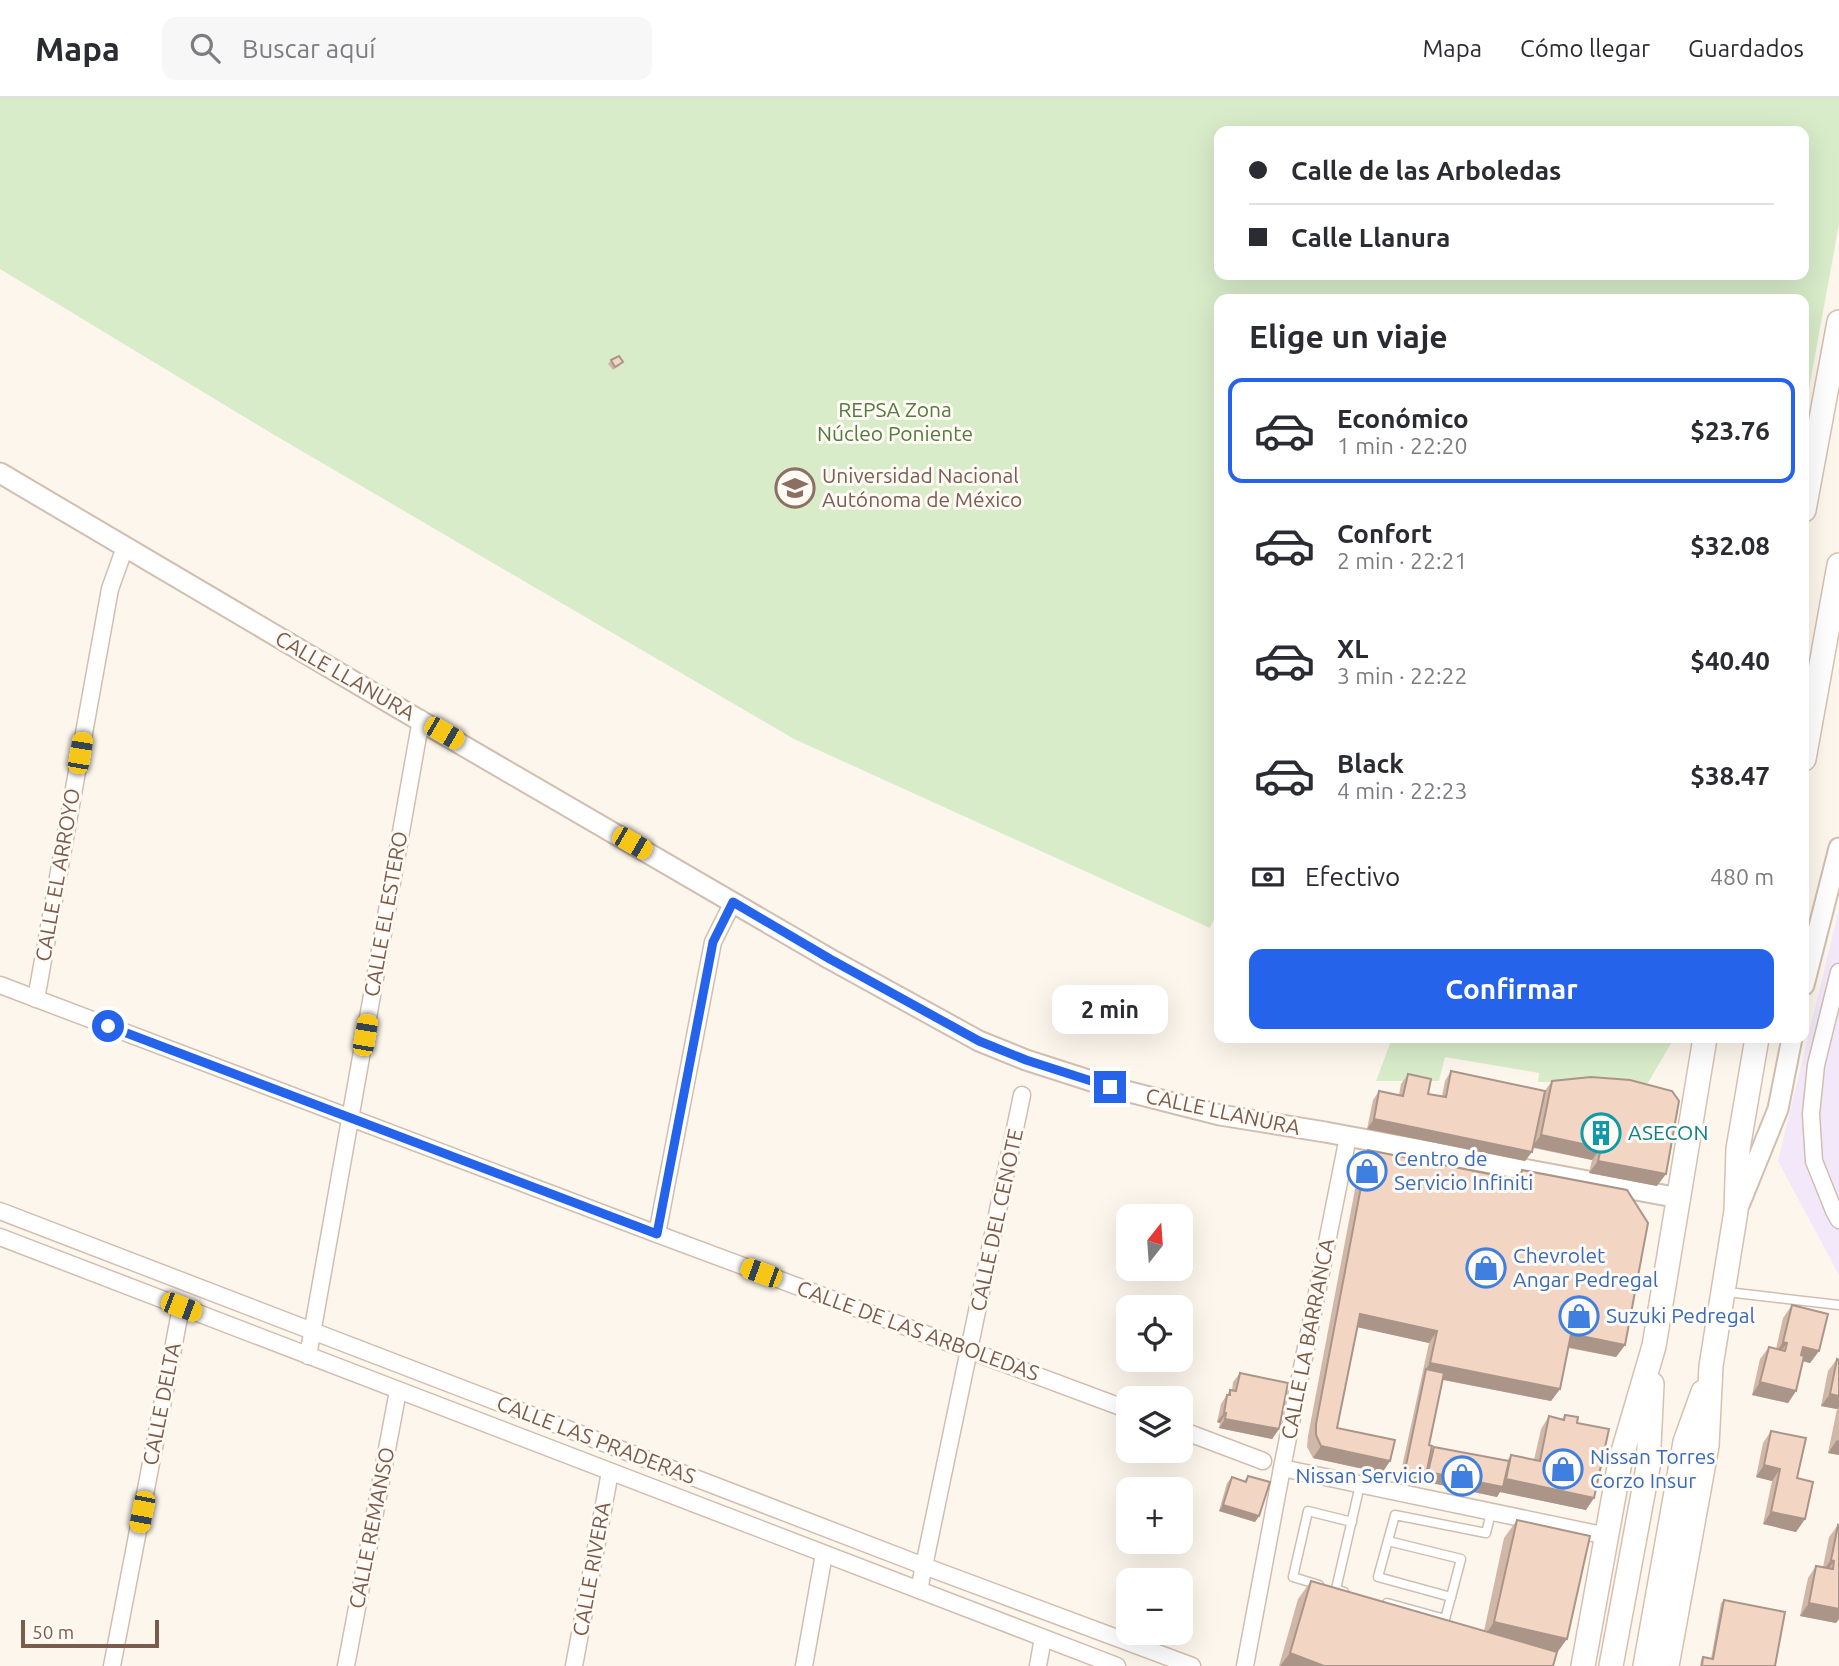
<!DOCTYPE html>
<html lang="es">
<head>
<meta charset="utf-8">
<style>
  :root { --surface:#fff; --page:#f7f7f7; --text:#2b2b33; --muted:#7c7c81; --line:#e1e1e2; --accent:#2563eb }
  body { margin:0; font-family:Ubuntu,sans-serif; background:var(--page); color:var(--text); height:100vh; display:flex; flex-direction:column; font-size:26px; white-space:nowrap }
  * { box-sizing:border-box; margin:0 }
  p { font-size:23px; color:var(--muted) }
  .icon { flex:none; width:38px; height:38px; fill:none; stroke:currentColor; stroke-width:2; stroke-linecap:round; stroke-linejoin:round }
  .map { position:relative; flex:1; overflow:hidden }
  .details { position:absolute; left:1214px; top:196px; width:595px; height:749px; display:flex; flex-direction:column; background:var(--surface); border-radius:14px; box-shadow:0 7px 28px #0002 }
  .details>* { flex:none }
  .top-card { position:absolute; left:1214px; top:28px; width:595px; height:154px; border-radius:14px; box-shadow:0 7px 28px #0002; display:grid; align-content:center; height:154px; padding:0 35px; background:var(--surface) }
  .needle { width:46px; rotate:17deg }
  .controls { position:absolute; left:1116px; top:1106px; display:grid; gap:14px }
  .controls a { display:grid; place-items:center; width:77px; height:77px; border-radius:14px; background:var(--surface); box-shadow:0 7px 28px #0002; font-size:35px }
  .scale { position:absolute; left:21px; bottom:18px; width:138px; box-sizing:border-box; padding-left:7px; border:4px solid #7a5c4d; border-top:0; font-size:19px; line-height:24px; white-space:nowrap; color:#7a5c4d; -webkit-text-stroke:5px #fffaf3; paint-order:stroke }
  .end { position:absolute; width:32px; height:32px; margin:-16px; border:9px solid #2563eb; background:#fff; box-shadow:0 0 0 4px #fff }
  .from { border-radius:50% }
  .bubble { position:absolute; height:49px; border-radius:14px; background:var(--surface); box-shadow:0 7px 28px #0002; font-size:23px; font-weight:600; line-height:49px; text-align:center }
  .car { position:absolute; width:21px; height:42px; margin:-21px -10px; border-radius:9px; box-shadow:0 0 5px 2px #0007; background:linear-gradient(#f5c518 24%,#345 0 40%,#f5c518 0 76%,#345 0 86%,#f5c518 0) }
  .top-card b { display:flex; align-items:center; gap:24px; height:66px; font-size:26px }
  .top-card b+b { border-top:2px solid var(--line) }
  .top-card i { width:18px; height:18px; background:var(--text) }
  ul { padding:0; list-style:none }
  li { display:flex; align-items:center; gap:21px; height:105px; margin:0 14px 10px; padding:0 21px; border:4px solid transparent; border-radius:14px }
  li div { flex:1 }
  li b { display:block; font-size:26px }
  li em { font-style:normal; font-weight:600 }
  li.active { border-color:var(--accent) }
  li>.icon { width:63px; height:63px; stroke-width:1.5 }
  h2 { padding:0 35px; font-size:32px; line-height:84px }
  .pay { display:flex; align-items:center; gap:18px; height:77px; padding:0 35px; font-size:26px }
  .pay p { margin-inline-start:auto }
  .action { display:flex; gap:14px; margin-top:auto; padding:14px 35px }
  .action a { flex:1; height:80px; border-radius:14px; background:var(--accent); color:#fff; font-size:28px; font-weight:600; line-height:80px; text-align:center }
  header { display:flex; align-items:center; gap:42px; box-sizing:border-box; height:98px; padding:0 35px; background:var(--surface); border-bottom:2px solid var(--line) }
  header strong { font-size:33px }
  nav { display:flex; gap:38px; margin-inline-start:auto; font-size:24px }
  .search { width:490px; height:63px; background:var(--page); display:flex; align-items:center; gap:18px; box-sizing:border-box; padding:0 24px; border-radius:14px; color:var(--muted); font-size:26px }
  .map>svg:first-child { display:block }
  .education { fill:#f3e8fa }
  .green { fill:#d8ecc9; fill-rule:evenodd }
  .lines { fill:none; stroke-linecap:round; stroke-linejoin:round }
  .service-casing { stroke:#d1beb0; stroke-width:11 }
  .minor-casing { stroke:#d1beb0; stroke-width:19 }
  .tertiary-casing { stroke:#d1beb0; stroke-width:23 }
  .secondary-casing { stroke:#d6c0b0; stroke-width:26 }
  .service { stroke:#fff; stroke-width:8 }
  .minor { stroke:#fff; stroke-width:16 }
  .tertiary { stroke:#fff; stroke-width:19 }
  .secondary { stroke:#fff; stroke-width:23 }
  .wall { fill:#d1b7a8 }
  .shaded-wall { fill:#aa9588 }
  .building { fill:#f3d5c3; stroke:#aa9588; stroke-width:2 }
  .route { stroke:#2563eb; stroke-width:9 }
  .labels { text-anchor:middle; stroke-width:6; stroke-linejoin:round; paint-order:stroke }
  .park-label { font-size:21px; fill:#537a41; stroke:#fffaf3 }
  .education-label { font-size:21px; fill:#785e54; stroke:#fffaf3; text-anchor:start }
  .street-label { font-size:21px; fill:#7a5c4d; stroke:#fffaf3 }
  .culture-label { font-size:21px; fill:#0d838f; stroke:#fffaf3; text-anchor:start }
  .shop-label { font-size:21px; fill:#366cbe; stroke:#fffaf3; text-anchor:start }
</style>
</head>
<body>
<header>
<strong>Mapa</strong>
<div class="search"><svg class="icon" aria-label="search" viewBox="0 0 24 24"><circle cx="10" cy="10" r="6"/><path d="M15 15l6 6"/></svg>Buscar aquí</div>
<nav><a>Mapa</a><a>Cómo llegar</a><a>Guardados</a></nav>
</header>
<div class="map">
<svg width="1839" height="1568" viewBox="0 0 1839 1568">
  <rect width="100%" height="100%" fill="#fdf6ec"/>
  <polygon class="education" points="1839,811 1839,1177 1778,1063"/>
  <g class="green">
    <path d="M 0,0 L 1839,0 L 1839,126 L 1804,318 L 1804,201 L 1220,201 L 1220,808 L 1210,830 L 794,641 L 276,338 L 0,171 ZM 1220,33 L 1804,33 L 1804,177 L 1220,177 Z"/>
    <polygon points="1392,940 1674,940 1648,985 1538,984 1539,975 1445,959 1439,983 1376,983"/>
  </g>
  <g class="lines">
    <g class="service-casing">
      <g id="service">
        <polyline points="1727,1194 1839,1207"/>
        <polyline points="1388,1443 1461,1461 1451,1499"/>
        <polyline points="1319,1487 1293,1479 1308,1413 1352,1424"/>
        <polyline points="1344,1494 1336,1491 1360,1387"/>
        <polyline points="1387,1505 1445,1521 1451,1499 1378,1479 1395,1417 1486,1435 1491,1415"/>
      </g>
    </g>
    <g class="minor-casing">
      <g id="minor">
        <polyline points="1839,874 1816,967 1811,1016 1814,1063 1834,1113 1839,1122"/>
        <polyline points="0,887 657,1136 1129,1312"/>
        <polyline points="36,901 110,491 125,449"/>
        <polyline points="0,1113 924,1468 1192,1568"/>
        <polyline points="657,1136 713,844 733,804"/>
        <polyline points="0,1139 1117,1568"/>
        <polyline points="308,1258 421,621"/>
        <polyline points="1181,1332 1263,1363"/>
        <polyline points="1282,1370 1607,1438"/>
        <polyline points="919,1492 1022,997"/>
        <polyline points="112,1568 181,1209"/>
        <polyline points="346,1568 398,1293"/>
        <polyline points="574,1568 610,1374"/>
        <polyline points="804,1568 824,1456"/>
        <polyline points="1038,1568 1043,1540"/>
        <polyline points="1245,1568 1282,1370 1348,1039"/>
      </g>
    </g>
    <g class="tertiary-casing">
      <g id="tertiary">
        <polyline points="0,375 407,615 830,861 979,943 1026,962 1110,989 1220,1017 1325,1034 1679,1100"/>
        <polyline points="1804,887 1839,750"/>
        <polyline points="1740,1105 1778,1011 1792,940"/>
      </g>
    </g>
    <g class="secondary-casing">
      <g id="secondary">
        <polyline points="1804,412 1839,224"/>
        <polyline points="1804,661 1839,467"/>
        <polyline points="1583,1568 1620,1364 1654,1248 1705,940"/>
        <polyline points="1611,1568 1648,1369 1652,1286"/>
        <polyline points="1645,1568 1685,1344 1703,1294"/>
        <polyline points="1667,1568 1707,1348 1711,1268 1736,1113 1738,1051 1757,940"/>
      </g>
    </g>
    <use href="#service" class="service"/>
    <use href="#minor" class="minor"/>
    <use href="#tertiary" class="tertiary"/>
    <use href="#secondary" class="secondary"/>
  </g>
  <g class="wall">
    <polygon points="611,262 620,267 613,272 608,266"/>
    <polygon points="1451,973 1544,994 1552,983 1657,1088 1589,1075 1592,1062 1533,1050 1525,1063 1367,1031 1373,1002 1379,993 1399,997 1401,986 1408,976 1428,996 1442,998 1445,983"/>
    <polygon points="1368,1052 1516,1081 1522,1072 1625,1247 1616,1259 1568,1250 1560,1291 1551,1303 1443,1282 1429,1347 1431,1352 1434,1349 1507,1363 1511,1357 1534,1362 1541,1331 1549,1318 1562,1321 1565,1317 1577,1325 1586,1412 1500,1394 1497,1399 1400,1378 1429,1245 1358,1229 1337,1330 1390,1363 1382,1375 1313,1360 1307,1349 1308,1338 1360,1065"/>
    <polygon points="1792,1207 1819,1253 1810,1265 1803,1263 1796,1293 1788,1305 1752,1297 1760,1261 1769,1249 1776,1251 1783,1220"/>
    <polygon points="1837,1261 1839,1262 1839,1357 1828,1355 1837,1311 1821,1308 1828,1273"/>
    <polygon points="1240,1275 1279,1331 1272,1341 1219,1330 1220,1325 1217,1324 1221,1306 1230,1292 1232,1292 1233,1284"/>
    <polygon points="1771,1333 1797,1380 1805,1421 1796,1434 1763,1426 1772,1383 1756,1379 1763,1345"/>
    <polygon points="1248,1378 1259,1418 1255,1424 1219,1413 1227,1385 1232,1379 1244,1383"/>
    <polygon points="1517,1422 1557,1555 1553,1568 1279,1568 1298,1501 1311,1483 1484,1533 1504,1440"/>
    <polygon points="1838,1427 1839,1428 1839,1521 1836,1525 1800,1518 1808,1480 1816,1468 1823,1469 1829,1439"/>
    <polygon points="1724,1502 1775,1568 1700,1568 1701,1562 1703,1559 1711,1561 1721,1505"/>
  </g>
  <g class="shaded-wall">
    <polygon points="1374,1021 1532,1054 1525,1063 1367,1031"/>
    <polygon points="1541,1037 1601,1050 1592,1062 1532,1049"/>
    <polygon points="1598,1063 1666,1076 1657,1088 1589,1075"/>
    <polygon points="1360,1216 1437,1233 1429,1245 1352,1228"/>
    <polygon points="1571,1236 1625,1247 1616,1259 1562,1248"/>
    <polygon points="1783,1244 1787,1245 1778,1257 1775,1256"/>
    <polygon points="1803,1249 1819,1253 1810,1265 1794,1261"/>
    <polygon points="1430,1265 1560,1291 1551,1303 1424,1278 1426,1271"/>
    <polygon points="1760,1284 1796,1293 1788,1305 1752,1297"/>
    <polygon points="1830,1296 1839,1298 1839,1309 1837,1311 1821,1308"/>
    <polygon points="1224,1315 1226,1315 1220,1325 1217,1324"/>
    <polygon points="1225,1321 1279,1331 1272,1341 1219,1330"/>
    <polygon points="1837,1342 1839,1343 1839,1357 1828,1355"/>
    <polygon points="1321,1348 1390,1363 1382,1375 1313,1360"/>
    <polygon points="1764,1367 1780,1371 1772,1383 1756,1379"/>
    <polygon points="1405,1372 1426,1377 1422,1383 1400,1378"/>
    <polygon points="1428,1374 1501,1389 1506,1381 1594,1400 1586,1412 1500,1394 1497,1399 1422,1383"/>
    <polygon points="1223,1407 1259,1418 1255,1424 1219,1413"/>
    <polygon points="1771,1414 1805,1421 1796,1434 1763,1426"/>
    <polygon points="1831,1462 1834,1463 1826,1475 1822,1474"/>
    <polygon points="1809,1505 1839,1511 1839,1521 1836,1525 1800,1518"/>
    <polygon points="1494,1524 1567,1541 1554,1559 1482,1542"/>
    <polygon points="1290,1555 1324,1568 1280,1568"/>
  </g>
  <g class="building">
    <polygon points="619,258 623,264 615,269 611,262"/>
    <polygon points="1451,973 1545,993 1532,1054 1374,1021 1379,993 1403,998 1408,976 1431,981 1428,996 1446,999"/>
    <polygon points="1591,979 1630,982 1672,993 1679,1003 1666,1076 1598,1063 1601,1050 1541,1037 1552,983"/>
    <polygon points="1368,1052 1520,1082 1522,1072 1627,1092 1648,1125 1625,1247 1571,1236 1560,1291 1430,1265 1437,1233 1360,1216 1337,1330 1395,1342 1390,1363 1321,1348 1316,1337 1316,1326"/>
    <polygon points="1792,1207 1828,1216 1819,1253 1803,1249 1801,1257 1804,1258 1796,1293 1760,1284 1769,1249 1785,1253 1787,1245 1783,1244"/>
    <polygon points="1837,1261 1839,1262 1839,1298 1830,1296"/>
    <polygon points="1426,1271 1444,1275 1429,1347 1432,1348 1426,1377 1405,1372"/>
    <polygon points="1240,1275 1288,1285 1279,1331 1225,1321 1226,1315 1224,1315 1227,1297 1230,1297 1230,1292 1236,1293"/>
    <polygon points="1565,1317 1578,1319 1577,1325 1609,1331 1594,1400 1506,1381 1511,1357 1540,1363 1549,1318 1564,1322"/>
    <polygon points="1771,1333 1806,1340 1797,1380 1813,1384 1805,1421 1771,1414 1780,1371 1764,1367"/>
    <polygon points="1434,1349 1509,1363 1503,1389 1428,1374"/>
    <polygon points="1248,1378 1270,1384 1259,1418 1223,1407 1232,1379 1246,1384"/>
    <polygon points="1517,1422 1590,1438 1567,1541 1494,1524"/>
    <polygon points="1838,1427 1839,1428 1839,1511 1809,1505 1816,1468 1833,1471 1834,1463 1831,1462"/>
    <polygon points="1311,1483 1557,1554 1553,1568 1324,1568 1290,1555"/>
    <polygon points="1724,1502 1785,1514 1775,1568 1702,1568 1703,1559 1713,1561"/>
  </g>
  <g class="lines">
    <polyline class="route" points="108,928 657,1136 713,844 733,804 830,861 979,943 1026,962 1110,989"/>
  </g>
  <defs>
    <g id="university-ring" transform="scale(2.0125)"><circle r="9.5" fill="#fffaf3" stroke="#8d6e63" stroke-width="1.5"/><path d="M0-5L7-2L0 1L-7-2ZM-4 1L0 2.5L4 1V4Q0 6-4 4Z" fill="#8d6e63"/></g>
    <g id="building-ring" transform="scale(2.0125)"><circle r="9.5" fill="#fffaf3" stroke="#0f9aa8" stroke-width="1.5"/><path d="M-4-6H4V6H1V3H-1V6H-4ZM-2.5-4.3h1.7v1.8h-1.7ZM.8-4.3h1.7v1.8H.8ZM-2.5-1h1.7V.8h-1.7ZM.8-1h1.7V.8H.8Z" fill="#0f9aa8"/></g>
    <g id="shop-ring" transform="scale(2.0125)"><circle r="9.5" fill="#fffaf3" stroke="#3f7fe0" stroke-width="1.5"/><path d="M-5-2.5h2.3a2.7 3.5 0 0 1 5.4 0H5L5.5 6h-11ZM-1.5-2.5h3a1.5 2.3 0 0 0-3 0Z" fill="#3f7fe0"/></g>
  </defs>
  <g fill-rule="evenodd">
    <use href="#university-ring" x="795" y="390"/>
    <use href="#building-ring" x="1601" y="1035"/>
    <use href="#shop-ring" x="1367" y="1073"/>
    <use href="#shop-ring" x="1486" y="1170"/>
    <use href="#shop-ring" x="1579" y="1218"/>
    <use href="#shop-ring" x="1563" y="1371"/>
    <use href="#shop-ring" x="1462" y="1378"/>
  </g>
  <g class="labels">
    <g class="park-label">
      <text x="895" y="319">REPSA Zona<tspan x="895" dy="24">Núcleo Poniente</tspan></text>
    </g>
    <g class="education-label">
      <text x="822" y="385">Universidad Nacional<tspan x="822" dy="24">Autónoma de México</tspan></text>
    </g>
    <g class="street-label">
      <text transform="translate(345 578) rotate(30)" y="7">CALLE LLANURA</text>
      <text transform="translate(58 777) rotate(-80)" y="7">CALLE EL ARROYO</text>
      <text transform="translate(386 816) rotate(-80)" y="7">CALLE EL ESTERO</text>
      <text transform="translate(1223 1014) rotate(12)" y="7">CALLE LLANURA</text>
      <text transform="translate(997 1122) rotate(-78)" y="7">CALLE DEL CENOTE</text>
      <text transform="translate(918 1233) rotate(20)" y="7">CALLE DE LAS ARBOLEDAS</text>
      <text transform="translate(1308 1241) rotate(-79)" y="7">CALLE LA BARRANCA</text>
      <text transform="translate(162 1306) rotate(-79)" y="7">CALLE DELTA</text>
      <text transform="translate(596 1342) rotate(21)" y="7">CALLE LAS PRADERAS</text>
      <text transform="translate(372 1430) rotate(-79)" y="7">CALLE REMANSO</text>
      <text transform="translate(592 1471) rotate(-80)" y="7">CALLE RIVERA</text>
    </g>
    <g class="culture-label">
      <text x="1628" y="1042">ASECON</text>
    </g>
    <g class="shop-label">
      <text x="1394" y="1068">Centro de<tspan x="1394" dy="24">Servicio Infiniti</tspan></text>
      <text x="1513" y="1165">Chevrolet<tspan x="1513" dy="24">Angar Pedregal</tspan></text>
      <text x="1606" y="1225">Suzuki Pedregal</text>
      <text x="1590" y="1366">Nissan Torres<tspan x="1590" dy="24">Corzo Insur</tspan></text>
      <text x="1435" y="1385" text-anchor="end">Nissan Servicio</text>
    </g>
  </g>
</svg>
<div class="controls">
<a><svg class="needle" viewBox="-14 -14 28 28"><path d="M0-13l5 13h-10z" fill="#e53935"/><path d="M0 13l5-13h-10z" fill="#7c7c81"/></svg></a>
<a><svg class="icon" aria-label="locate" viewBox="0 0 24 24"><circle cx="12" cy="12" r="6"/><path d="M12 2v4M12 18v4M2 12h4M18 12h4"/></svg></a>
<a><svg class="icon" aria-label="layers" viewBox="0 0 24 24"><path d="M12 4l9 5-9 5-9-5zM3 14l9 5 9-5"/></svg></a>
<a>+</a>
<a>−</a>
</div>
<div class="scale">50 m</div>
<i class="end from" style="left:108px;top:928px"></i>
<i class="end" style="left:1110px;top:989px"></i>
<div class="bubble" style="left:1052px;top:887px;width:116px">2 min</div>
<i class="car" style="left:444px;top:635px;rotate:120deg"></i>
<i class="car" style="left:80px;top:655px;rotate:10deg"></i>
<i class="car" style="left:632px;top:745px;rotate:120deg"></i>
<i class="car" style="left:365px;top:937px;rotate:10deg"></i>
<i class="car" style="left:761px;top:1175px;rotate:290deg"></i>
<i class="car" style="left:181px;top:1209px;rotate:111deg"></i>
<i class="car" style="left:142px;top:1414px;rotate:191deg"></i>
<div class="top-card">
<b><i class="from"></i>Calle de las Arboledas</b>
<b><i></i>Calle Llanura</b>
</div>
<section class="details">
<h2>Elige un viaje</h2>
<ul>
<li class="active"><svg class="icon" aria-label="car" viewBox="0 0 24 24"><path d="M5 17H2v-5l4-1 3-4h7l3 4 3 1v5h-3M9 17h6M6 11h13"/><circle cx="7" cy="17" r="2"/><circle cx="17" cy="17" r="2"/></svg><div><b>Económico</b><p>1 min · 22:20</p></div><em>$23.76</em></li>
<li><svg class="icon" aria-label="car" viewBox="0 0 24 24"><path d="M5 17H2v-5l4-1 3-4h7l3 4 3 1v5h-3M9 17h6M6 11h13"/><circle cx="7" cy="17" r="2"/><circle cx="17" cy="17" r="2"/></svg><div><b>Confort</b><p>2 min · 22:21</p></div><em>$32.08</em></li>
<li><svg class="icon" aria-label="car" viewBox="0 0 24 24"><path d="M5 17H2v-5l4-1 3-4h7l3 4 3 1v5h-3M9 17h6M6 11h13"/><circle cx="7" cy="17" r="2"/><circle cx="17" cy="17" r="2"/></svg><div><b>XL</b><p>3 min · 22:22</p></div><em>$40.40</em></li>
<li><svg class="icon" aria-label="car" viewBox="0 0 24 24"><path d="M5 17H2v-5l4-1 3-4h7l3 4 3 1v5h-3M9 17h6M6 11h13"/><circle cx="7" cy="17" r="2"/><circle cx="17" cy="17" r="2"/></svg><div><b>Black</b><p>4 min · 22:23</p></div><em>$38.47</em></li>
</ul>
<div class="pay"><svg class="icon" aria-label="cash" viewBox="0 0 24 24"><path d="M3 7h18v10H3z"/><circle cx="12" cy="12" r="2"/></svg>Efectivo<p>480 m</p></div>
<div class="action"><a>Confirmar</a></div>
</section>
</div>
</body>
</html>
